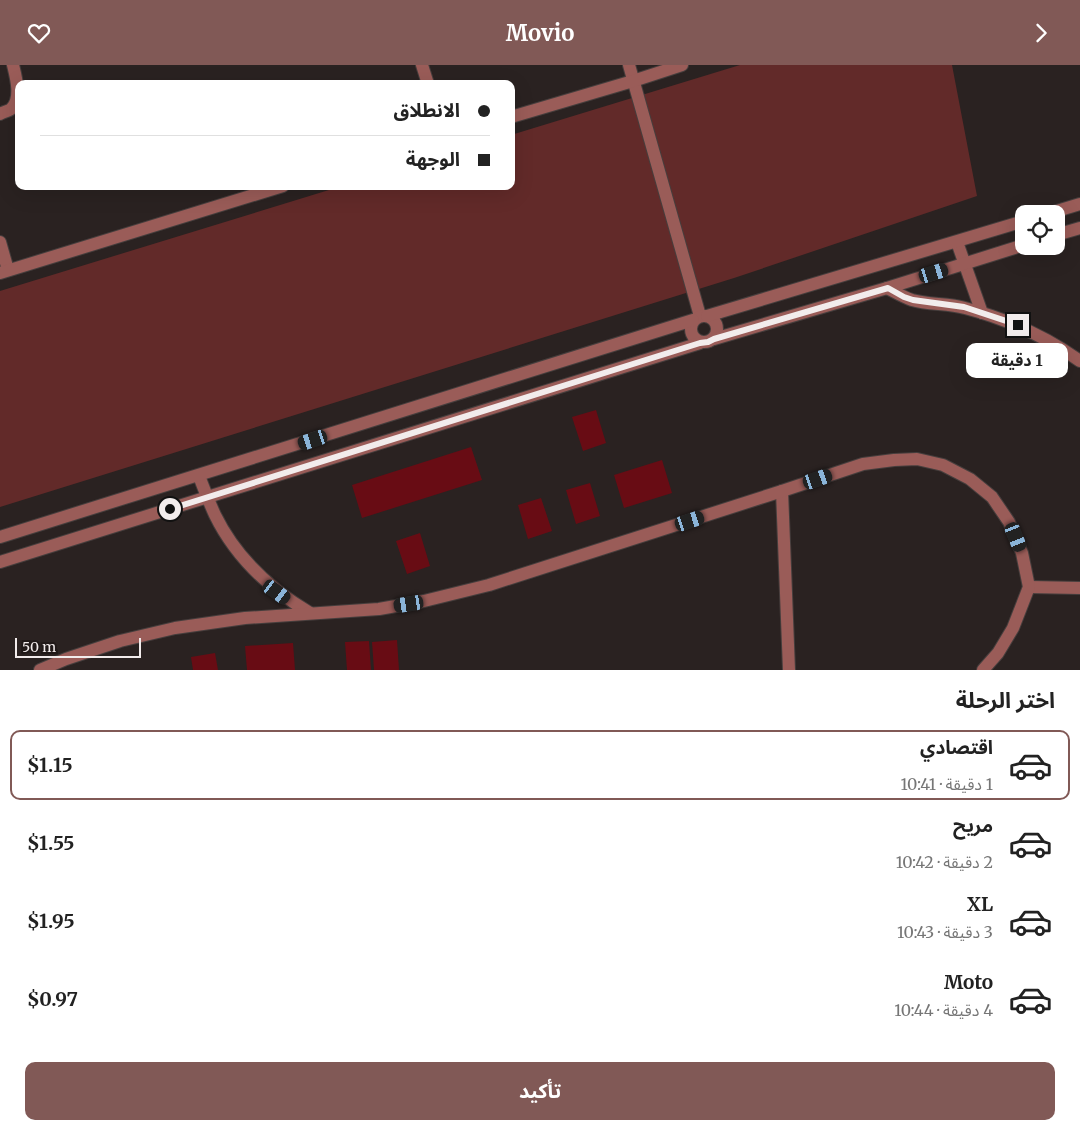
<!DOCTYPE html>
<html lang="ar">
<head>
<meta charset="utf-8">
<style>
  :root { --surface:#fff; --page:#f2f2f2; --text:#222; --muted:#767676; --line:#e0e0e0; --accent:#815956 }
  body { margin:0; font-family:Merriweather,"Noto Sans Arabic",serif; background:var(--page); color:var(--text); direction:rtl; height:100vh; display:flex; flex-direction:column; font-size:19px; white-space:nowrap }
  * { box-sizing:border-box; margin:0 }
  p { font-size:16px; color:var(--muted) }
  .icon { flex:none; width:28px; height:28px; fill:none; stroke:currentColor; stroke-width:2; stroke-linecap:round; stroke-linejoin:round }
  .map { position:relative; height:605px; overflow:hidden; direction:ltr }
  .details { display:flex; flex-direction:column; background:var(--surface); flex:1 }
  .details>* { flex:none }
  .banner { position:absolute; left:15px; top:15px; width:500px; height:110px; border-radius:10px; box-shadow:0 5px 20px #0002; direction:rtl; display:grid; align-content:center; height:110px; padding:0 25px; background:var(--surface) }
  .buttons { position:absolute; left:1015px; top:140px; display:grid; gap:10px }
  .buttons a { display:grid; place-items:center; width:50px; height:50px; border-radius:10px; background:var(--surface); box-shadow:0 5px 20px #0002; font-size:25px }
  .scale { position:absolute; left:15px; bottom:12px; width:126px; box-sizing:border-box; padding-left:5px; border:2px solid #f2ecec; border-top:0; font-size:14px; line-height:18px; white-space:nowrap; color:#f2ecec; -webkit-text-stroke:4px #201918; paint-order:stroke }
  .end { position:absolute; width:22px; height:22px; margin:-11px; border:6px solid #f2ecec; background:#111; box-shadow:0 0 0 2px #111 }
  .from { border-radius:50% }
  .bubble { position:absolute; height:35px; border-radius:10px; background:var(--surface); box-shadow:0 5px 20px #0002; font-size:16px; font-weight:700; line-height:35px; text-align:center; direction:rtl }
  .car { position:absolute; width:15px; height:30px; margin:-15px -8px; border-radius:6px; box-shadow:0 0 4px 1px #0007; background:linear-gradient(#222 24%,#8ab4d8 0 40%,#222 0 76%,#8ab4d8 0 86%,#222 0) }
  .banner b { display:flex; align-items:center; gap:18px; height:48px; font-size:19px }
  .banner b+b { border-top:1px solid var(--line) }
  .banner i { width:12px; height:12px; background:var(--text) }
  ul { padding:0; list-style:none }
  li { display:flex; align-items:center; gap:15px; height:70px; margin:0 10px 8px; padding:0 15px; border:2px solid transparent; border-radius:10px }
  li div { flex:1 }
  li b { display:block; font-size:19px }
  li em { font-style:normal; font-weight:700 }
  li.on { border-color:var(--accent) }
  li>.icon { width:45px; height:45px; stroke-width:1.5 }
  h2 { padding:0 25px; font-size:22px; line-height:60px }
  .action { display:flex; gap:10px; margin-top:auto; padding:10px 25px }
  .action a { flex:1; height:58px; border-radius:10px; background:var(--accent); color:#fff; font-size:20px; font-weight:700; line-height:58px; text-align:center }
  header { display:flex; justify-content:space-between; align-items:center; height:65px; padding:0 25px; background:var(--accent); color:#fff; font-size:22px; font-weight:700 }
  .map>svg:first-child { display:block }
  .green { fill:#622a29 }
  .building { fill:#680c14 }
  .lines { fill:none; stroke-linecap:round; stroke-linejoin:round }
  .minor-casing { stroke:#463e3d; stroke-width:14 }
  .tertiary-casing { stroke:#463e3d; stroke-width:14 }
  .minor { stroke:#9a5c58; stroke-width:12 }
  .tertiary { stroke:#9a5c58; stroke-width:12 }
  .route { stroke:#f2ecec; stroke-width:6 }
</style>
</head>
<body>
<header><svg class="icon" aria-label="forward" viewBox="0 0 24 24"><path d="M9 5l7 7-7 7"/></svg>Movio<svg class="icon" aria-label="heart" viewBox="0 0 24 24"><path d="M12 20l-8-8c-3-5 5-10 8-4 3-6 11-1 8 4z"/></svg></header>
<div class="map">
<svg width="1080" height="605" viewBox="0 0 1080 605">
  <rect width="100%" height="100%" fill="#2a2221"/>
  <polygon class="green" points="740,0 952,0 977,131 734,213 0,442 0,226 342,121 511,121 511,70"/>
  <g class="building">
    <polygon points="596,345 606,378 583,386 572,352"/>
    <polygon points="471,382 482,415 362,453 352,420"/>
    <polygon points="662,395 672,428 624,443 614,410"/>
    <polygon points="590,418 600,451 576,459 566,425"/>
    <polygon points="541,433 552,466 528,474 518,440"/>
    <polygon points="420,468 430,501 407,509 396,476"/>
    <polygon points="397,575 399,605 374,605 372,577"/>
    <polygon points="369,576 371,605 347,605 345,577"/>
    <polygon points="293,578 295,605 247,605 245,581"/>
    <polygon points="215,588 218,605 193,605 191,592"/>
  </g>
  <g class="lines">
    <g class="minor-casing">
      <g id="minor">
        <polyline points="422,0 428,19"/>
        <path d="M 0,49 C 3,47 9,46 11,44 C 22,34 16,12 13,0"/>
        <polyline points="0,177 8,205"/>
        <path d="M 887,223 C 895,227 903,232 912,235 C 929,240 948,238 965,243 C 1007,254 1045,271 1080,296"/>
        <path d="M 199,411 C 204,424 209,437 215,450 C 236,493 270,524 310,548"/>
        <polyline points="782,426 789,605"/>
        <polyline points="1029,522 1080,523"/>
        <polyline points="40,605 66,594 120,576 175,563 245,553 379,544 424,536 489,520 782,426 863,399 894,395 917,394 943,400 970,414 992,432 1009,457 1022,488 1029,522 1013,563 998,588 983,605"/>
      </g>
    </g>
    <g class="tertiary-casing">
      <g id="tertiary">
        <polyline points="629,0 700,251"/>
        <polyline points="511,52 633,16 682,0"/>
        <polyline points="1047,149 1080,139"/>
        <polyline points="1056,170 1080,163"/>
        <polyline points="957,177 982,248"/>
        <polyline points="0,208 283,121"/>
        <circle cx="704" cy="264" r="13"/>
        <polyline points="707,251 1024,156"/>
        <polyline points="714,274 887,223 1024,180"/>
        <polyline points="0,472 693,255"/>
        <polyline points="0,497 700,278"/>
      </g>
    </g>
    <use href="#minor" class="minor"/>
    <use href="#tertiary" class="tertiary"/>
  </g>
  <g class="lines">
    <polyline class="route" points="170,444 700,278 708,277 714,274 888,223 904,232 913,235 964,242 1018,260"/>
  </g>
</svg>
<div class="buttons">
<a><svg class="icon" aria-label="locate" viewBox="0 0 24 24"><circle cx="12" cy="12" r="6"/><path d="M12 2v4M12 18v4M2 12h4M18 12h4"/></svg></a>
</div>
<div class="scale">50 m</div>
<i class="end from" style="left:170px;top:444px"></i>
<i class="end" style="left:1018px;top:260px"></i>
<div class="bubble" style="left:966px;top:278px;width:102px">1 دقيقة</div>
<i class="car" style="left:934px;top:208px;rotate:73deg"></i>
<i class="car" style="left:313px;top:375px;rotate:252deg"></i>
<i class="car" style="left:818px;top:414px;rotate:71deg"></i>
<i class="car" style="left:690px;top:456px;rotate:72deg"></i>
<i class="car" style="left:1016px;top:472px;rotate:158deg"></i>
<i class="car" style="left:277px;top:527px;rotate:126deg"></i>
<i class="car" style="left:409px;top:539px;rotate:261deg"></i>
<div class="banner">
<b><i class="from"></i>الانطلاق</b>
<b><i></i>الوجهة</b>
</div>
</div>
<section class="details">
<h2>اختر الرحلة</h2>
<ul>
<li class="on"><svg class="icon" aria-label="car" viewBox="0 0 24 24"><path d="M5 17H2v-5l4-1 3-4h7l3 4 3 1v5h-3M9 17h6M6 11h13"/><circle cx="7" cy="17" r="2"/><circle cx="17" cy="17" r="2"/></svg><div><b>اقتصادي</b><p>1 دقيقة · 10:41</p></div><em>$1.15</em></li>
<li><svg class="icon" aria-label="car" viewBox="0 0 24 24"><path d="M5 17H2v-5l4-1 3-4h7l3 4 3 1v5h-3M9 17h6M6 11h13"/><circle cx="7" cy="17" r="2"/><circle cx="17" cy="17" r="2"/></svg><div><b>مريح</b><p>2 دقيقة · 10:42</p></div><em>$1.55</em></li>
<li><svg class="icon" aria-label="car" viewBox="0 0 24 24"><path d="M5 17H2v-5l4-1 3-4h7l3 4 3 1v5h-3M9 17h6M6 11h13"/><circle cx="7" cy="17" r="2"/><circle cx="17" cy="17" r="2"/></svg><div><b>XL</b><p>3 دقيقة · 10:43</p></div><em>$1.95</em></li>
<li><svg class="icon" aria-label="car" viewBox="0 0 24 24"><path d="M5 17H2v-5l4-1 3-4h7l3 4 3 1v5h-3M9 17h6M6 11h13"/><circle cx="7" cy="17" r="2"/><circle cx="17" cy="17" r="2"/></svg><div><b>Moto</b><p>4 دقيقة · 10:44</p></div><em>$0.97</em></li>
</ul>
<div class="action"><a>تأكيد</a></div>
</section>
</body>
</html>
